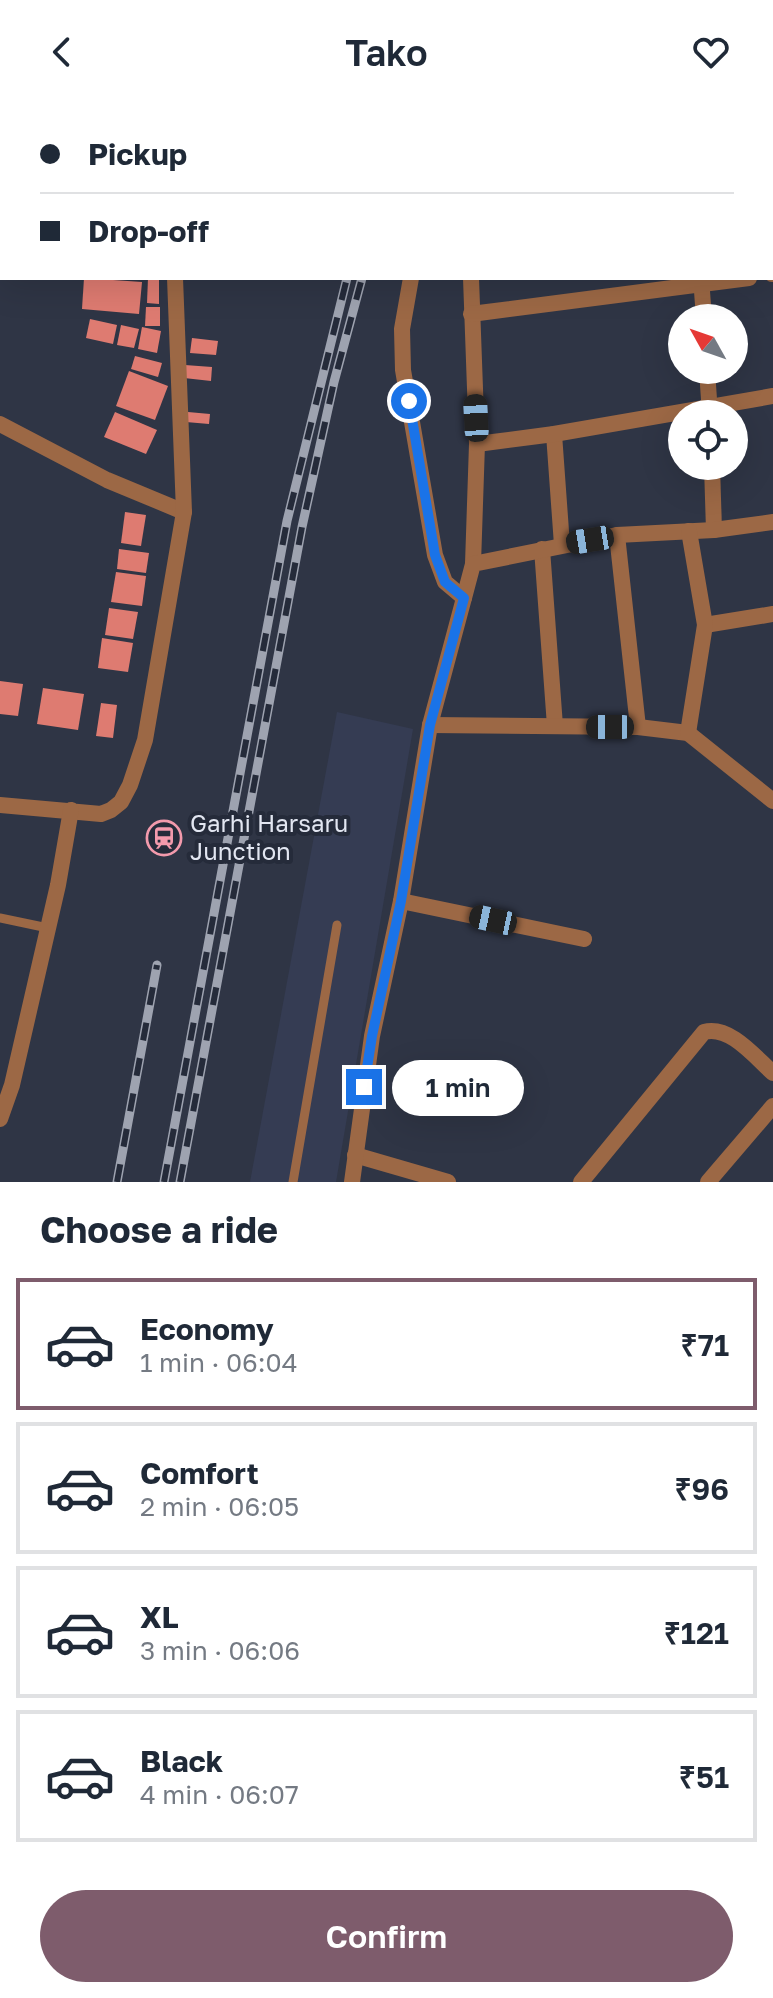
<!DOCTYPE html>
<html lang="en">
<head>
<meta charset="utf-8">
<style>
  :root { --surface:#fff; --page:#f2f2f3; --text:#1f2937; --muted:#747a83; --line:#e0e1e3; --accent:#7e5c6c }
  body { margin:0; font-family:"Golos Text",sans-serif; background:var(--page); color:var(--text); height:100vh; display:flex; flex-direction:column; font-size:30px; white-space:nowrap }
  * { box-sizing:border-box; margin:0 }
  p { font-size:26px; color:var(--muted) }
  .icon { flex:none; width:44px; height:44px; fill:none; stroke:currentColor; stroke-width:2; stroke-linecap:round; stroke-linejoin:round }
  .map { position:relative; height:1078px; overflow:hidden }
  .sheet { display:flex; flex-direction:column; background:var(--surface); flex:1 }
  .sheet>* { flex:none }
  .hud { position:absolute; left:0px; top:0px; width:774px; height:176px; box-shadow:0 8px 32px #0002; display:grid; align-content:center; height:176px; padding:0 40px; background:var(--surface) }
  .needle { width:52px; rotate:310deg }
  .fabs { position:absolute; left:668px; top:200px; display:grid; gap:16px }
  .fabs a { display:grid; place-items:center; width:80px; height:80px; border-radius:50%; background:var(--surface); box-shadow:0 8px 32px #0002; font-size:40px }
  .end { position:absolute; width:36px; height:36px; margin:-18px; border:10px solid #1a73e8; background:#fff; box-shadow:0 0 0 4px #fff }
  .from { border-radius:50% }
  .bubble { position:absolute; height:56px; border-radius:28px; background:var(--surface); box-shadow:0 8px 32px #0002; font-size:26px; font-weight:600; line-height:56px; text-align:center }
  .car { position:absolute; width:24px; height:48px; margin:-24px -12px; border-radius:10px; box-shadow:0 0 6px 2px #0007; background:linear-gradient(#222 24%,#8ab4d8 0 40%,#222 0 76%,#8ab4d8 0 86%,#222 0) }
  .hud b { display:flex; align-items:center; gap:28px; height:76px; font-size:30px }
  .hud b+b { border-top:2px solid var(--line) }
  .hud i { width:20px; height:20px; background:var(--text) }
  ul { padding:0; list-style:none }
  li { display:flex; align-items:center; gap:24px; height:132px; margin:0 16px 12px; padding:0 24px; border:4px solid var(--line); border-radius:0px }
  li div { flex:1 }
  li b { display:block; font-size:30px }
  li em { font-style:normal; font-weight:600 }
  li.on { border-color:var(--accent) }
  li>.icon { width:72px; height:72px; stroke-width:1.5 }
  h2 { padding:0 40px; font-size:36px; line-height:96px }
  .button { display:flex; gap:16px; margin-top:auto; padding:16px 40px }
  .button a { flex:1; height:92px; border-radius:48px; background:var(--accent); color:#fff; font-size:32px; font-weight:600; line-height:92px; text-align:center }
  header { display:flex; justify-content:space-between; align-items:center; height:104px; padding:0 40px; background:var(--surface); font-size:36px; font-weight:600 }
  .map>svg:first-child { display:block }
  .built { fill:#353c53 }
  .building { fill:#de7b71 }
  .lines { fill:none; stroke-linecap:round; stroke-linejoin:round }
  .lane { stroke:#9c6845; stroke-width:9 }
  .street { stroke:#9c6845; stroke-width:16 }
  .rail-casing { stroke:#9ea3b0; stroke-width:9 }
  .rail { stroke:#252b3a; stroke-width:6; stroke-dasharray:18; stroke-linecap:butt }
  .route { stroke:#1a73e8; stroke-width:10 }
  .labels { text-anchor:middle; stroke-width:8; stroke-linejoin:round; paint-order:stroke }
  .poi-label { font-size:24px; fill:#e2e6f1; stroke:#252b3a; text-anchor:start }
</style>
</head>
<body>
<header><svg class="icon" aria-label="back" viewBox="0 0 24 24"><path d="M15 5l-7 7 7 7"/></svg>Tako<svg class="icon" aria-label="heart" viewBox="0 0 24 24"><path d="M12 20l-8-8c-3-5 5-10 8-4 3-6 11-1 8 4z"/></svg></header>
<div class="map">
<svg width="773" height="1078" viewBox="0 0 773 1078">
  <rect width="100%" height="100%" fill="#2f3545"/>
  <polygon class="built" points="337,608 413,625 336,1078 250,1078"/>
  <g class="building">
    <polygon points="84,174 142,178 139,210 82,205"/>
    <polygon points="148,174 159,174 159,200 147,199"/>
    <polygon points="146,203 160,203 160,222 145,222"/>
    <polygon points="90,215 117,221 113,240 86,234"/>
    <polygon points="121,221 139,225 134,244 117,241"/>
    <polygon points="142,223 161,227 157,249 138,245"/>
    <polygon points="192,234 218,237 216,251 190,249"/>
    <polygon points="135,252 162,259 158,273 131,265"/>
    <polygon points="185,261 212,263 211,277 184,274"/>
    <polygon points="129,267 168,282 155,316 116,302"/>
    <polygon points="115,308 157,326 146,350 104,333"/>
    <polygon points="188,308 210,310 209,320 186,318"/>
    <polygon points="125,408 146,411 141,442 121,439"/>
    <polygon points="119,445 149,449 146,469 117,465"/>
    <polygon points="116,468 146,472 142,502 111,498"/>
    <polygon points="109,504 138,508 133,535 105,531"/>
    <polygon points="102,534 133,539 128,568 98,564"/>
    <polygon points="0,577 23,580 18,612 0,610"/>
    <polygon points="43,584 84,590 78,626 37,620"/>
    <polygon points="101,599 117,601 113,634 96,632"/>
  </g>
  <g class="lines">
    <g class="lane">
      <polyline points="0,814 48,824"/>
      <polyline points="293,1078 337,821"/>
    </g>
    <g class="street">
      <polyline points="166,0 166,2"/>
      <polyline points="469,0 469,2"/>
      <polyline points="513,0 519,2"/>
      <polyline points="734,0 734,2"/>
      <polyline points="13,2 14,0"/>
      <polyline points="0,18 2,16"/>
      <polyline points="772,34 773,34"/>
      <polyline points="772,81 773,81"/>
      <polyline points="772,170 773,170"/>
      <polyline points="471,174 477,340 473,460"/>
      <polyline points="701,174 704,214"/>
      <polyline points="471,210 749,174"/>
      <polyline points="707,266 710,310"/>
      <polyline points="0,320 107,376 184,408"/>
      <polyline points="554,330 562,441"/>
      <polyline points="477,340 554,330 773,292"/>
      <polyline points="712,362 714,426"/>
      <polyline points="617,431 638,623"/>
      <polyline points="542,445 555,622"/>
      <polyline points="464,494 473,460 617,431 714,426 773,418"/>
      <polyline points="705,521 773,510"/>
      <polyline points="430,621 638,623 688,629 773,697"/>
      <polyline points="688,629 705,521 689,427"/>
      <polyline points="0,701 101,710 111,706 121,698 130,681 145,636 184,408 175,174"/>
      <polyline points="401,797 584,835"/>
      <polyline points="0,1015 12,981 58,781 71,706"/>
      <polyline points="355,1051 448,1078"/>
      <polyline points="352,1078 372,932 401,797 430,621 464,494 445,478 435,451 403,266 402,225 411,174"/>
      <path d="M 581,1078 L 704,928 C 730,921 755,953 773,969"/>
      <polyline points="708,1078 773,1002"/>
    </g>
    <g class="rail-casing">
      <g id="rail">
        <polyline points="397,2 398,0"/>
        <polyline points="413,2 414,0"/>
        <polyline points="117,1078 157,861"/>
        <polyline points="164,1078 287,417 347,174"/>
        <polyline points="180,1078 302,423 334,278 362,174"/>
      </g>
    </g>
    <use href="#rail" class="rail"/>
  </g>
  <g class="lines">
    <polyline class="route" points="364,983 372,932 401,797 430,621 464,494 445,478 435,451 409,297"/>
  </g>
  <defs>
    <g id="station-ring" transform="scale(1.8)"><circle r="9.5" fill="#252b3a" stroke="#f39aac" stroke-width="1.5"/><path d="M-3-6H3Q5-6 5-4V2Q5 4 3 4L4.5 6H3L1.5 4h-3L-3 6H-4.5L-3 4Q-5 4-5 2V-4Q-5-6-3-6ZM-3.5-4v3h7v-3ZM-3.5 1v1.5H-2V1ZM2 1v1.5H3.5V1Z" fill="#f39aac"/></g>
  </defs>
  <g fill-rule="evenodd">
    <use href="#station-ring" x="164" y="734"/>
  </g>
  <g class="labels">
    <g class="poi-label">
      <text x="190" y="728">Garhi Harsaru<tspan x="190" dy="28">Junction</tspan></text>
    </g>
  </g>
</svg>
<div class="fabs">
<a><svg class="needle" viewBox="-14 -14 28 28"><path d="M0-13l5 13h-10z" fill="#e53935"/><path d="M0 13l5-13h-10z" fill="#747a83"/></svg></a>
<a><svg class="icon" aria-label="locate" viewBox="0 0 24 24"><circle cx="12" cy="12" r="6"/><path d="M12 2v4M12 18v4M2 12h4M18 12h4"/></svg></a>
</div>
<i class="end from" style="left:409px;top:297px"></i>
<i class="end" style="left:364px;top:983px"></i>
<div class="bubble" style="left:392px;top:956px;width:132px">1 min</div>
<i class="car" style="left:476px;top:314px;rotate:357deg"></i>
<i class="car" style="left:590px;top:436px;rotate:261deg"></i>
<i class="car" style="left:610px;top:623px;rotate:270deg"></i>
<i class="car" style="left:493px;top:816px;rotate:282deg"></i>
<div class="hud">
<b><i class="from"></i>Pickup</b>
<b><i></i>Drop-off</b>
</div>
</div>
<section class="sheet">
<h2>Choose a ride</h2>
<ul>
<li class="on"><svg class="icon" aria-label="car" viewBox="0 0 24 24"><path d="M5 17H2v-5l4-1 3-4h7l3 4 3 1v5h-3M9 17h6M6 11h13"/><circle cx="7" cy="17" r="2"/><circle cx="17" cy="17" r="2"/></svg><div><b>Economy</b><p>1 min · 06:04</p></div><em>₹71</em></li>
<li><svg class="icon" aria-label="car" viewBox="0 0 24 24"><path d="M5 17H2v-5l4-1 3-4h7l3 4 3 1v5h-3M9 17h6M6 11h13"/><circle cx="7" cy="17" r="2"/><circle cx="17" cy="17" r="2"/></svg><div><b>Comfort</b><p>2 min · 06:05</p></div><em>₹96</em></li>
<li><svg class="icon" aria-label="car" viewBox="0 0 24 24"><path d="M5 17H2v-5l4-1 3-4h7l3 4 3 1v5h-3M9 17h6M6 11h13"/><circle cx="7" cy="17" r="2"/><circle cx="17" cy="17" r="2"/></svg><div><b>XL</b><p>3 min · 06:06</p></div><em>₹121</em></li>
<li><svg class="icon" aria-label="car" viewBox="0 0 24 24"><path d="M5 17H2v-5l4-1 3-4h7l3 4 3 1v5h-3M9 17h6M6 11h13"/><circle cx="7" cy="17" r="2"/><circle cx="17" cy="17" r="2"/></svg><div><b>Black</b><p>4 min · 06:07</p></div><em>₹51</em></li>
</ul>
<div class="button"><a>Confirm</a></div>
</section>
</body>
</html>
